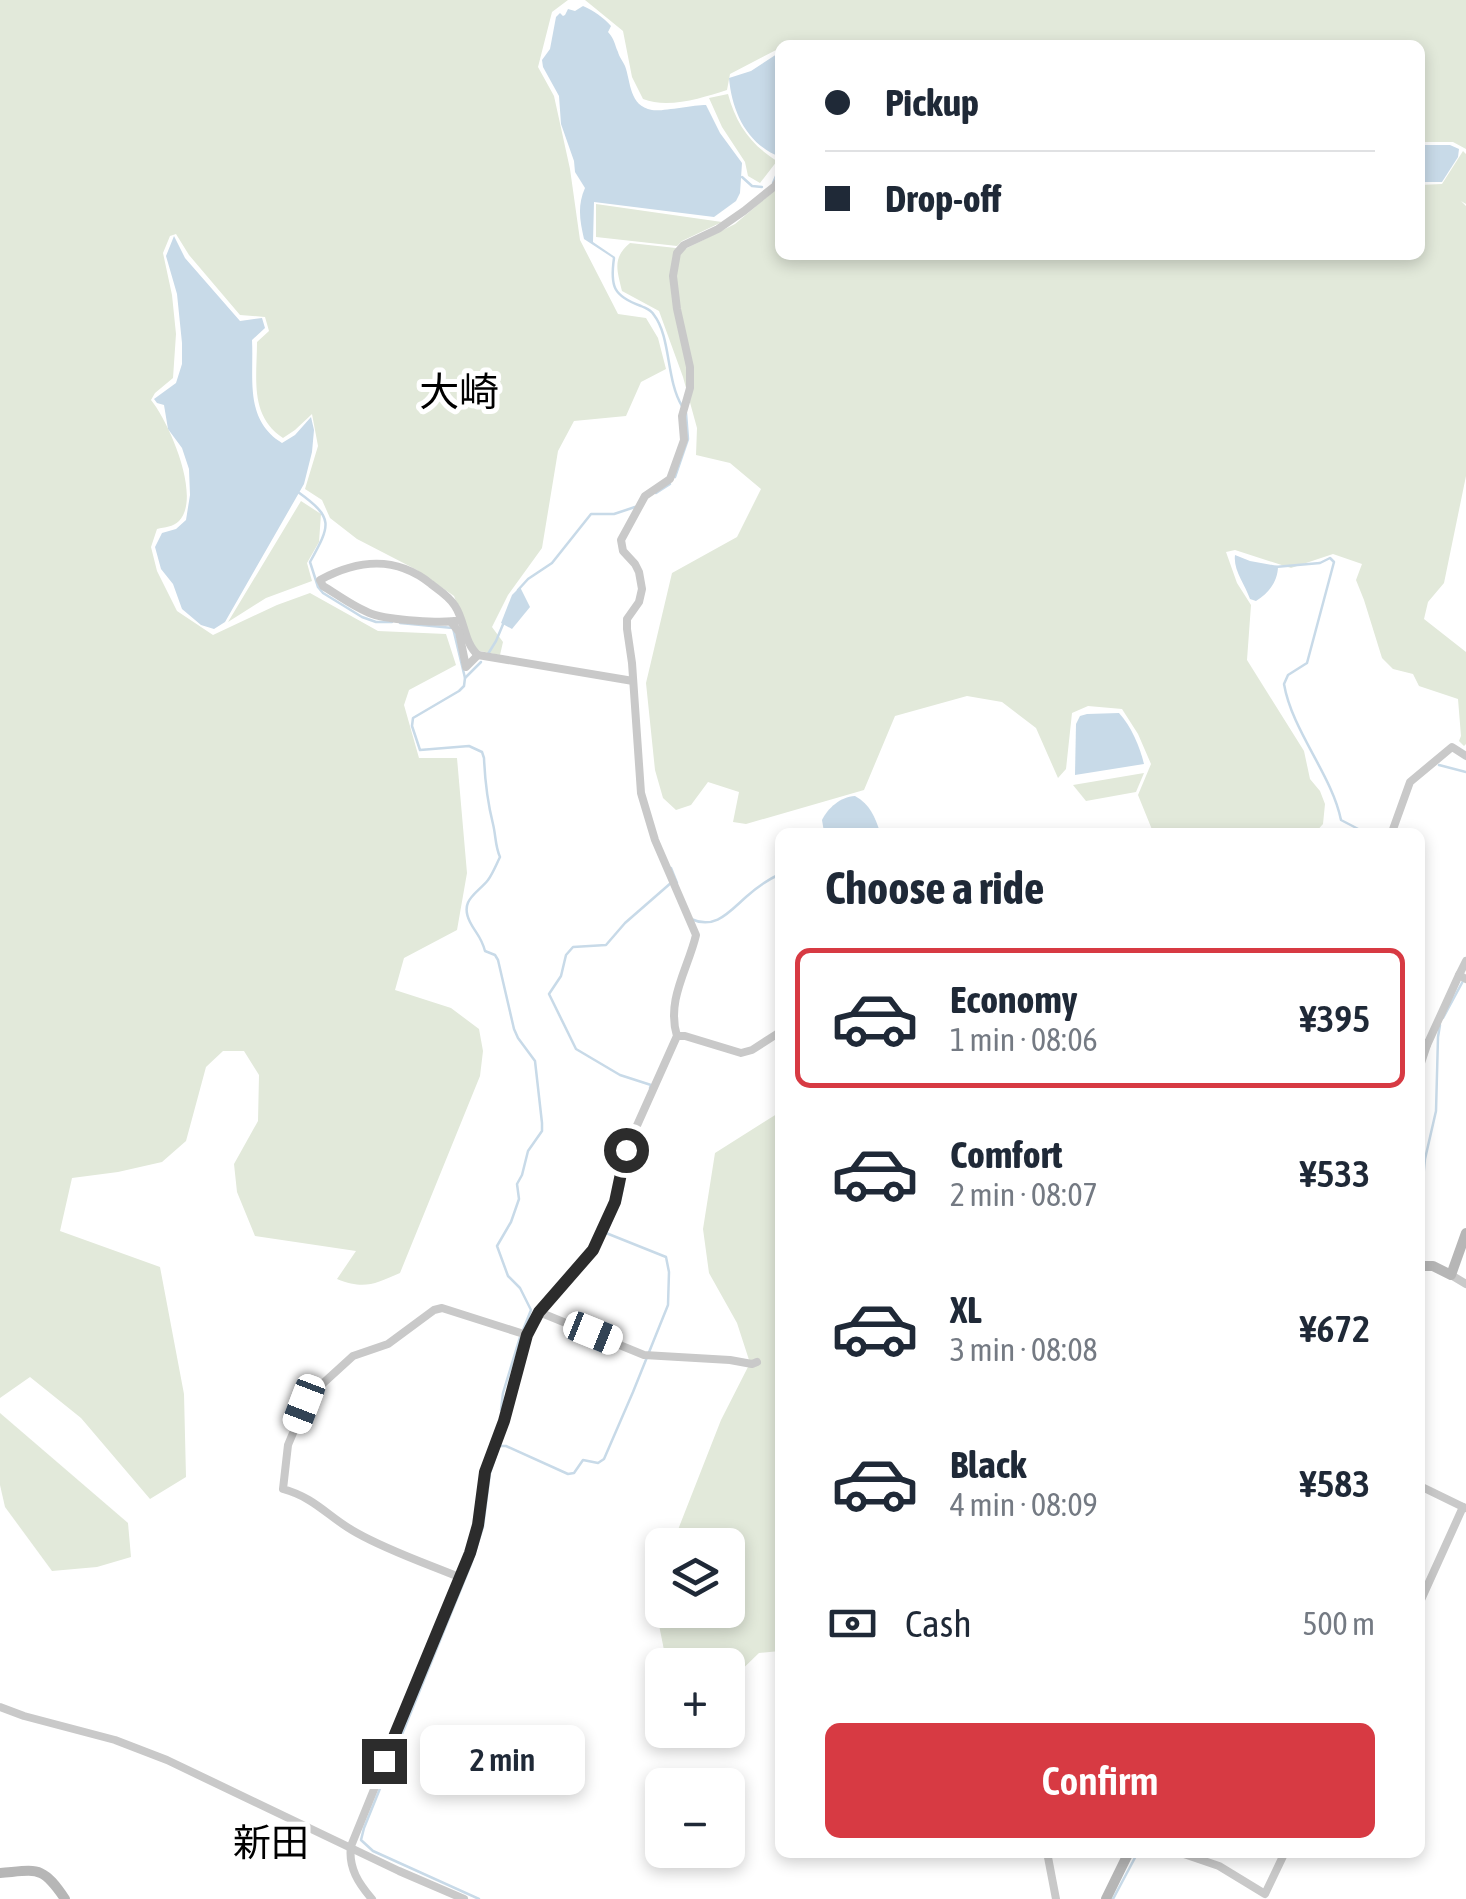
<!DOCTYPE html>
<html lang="en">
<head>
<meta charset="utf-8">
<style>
  :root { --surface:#fff; --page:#f2f2f3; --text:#1f2937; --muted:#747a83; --line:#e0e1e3; --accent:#d73a43 }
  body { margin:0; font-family:"Asap Condensed","Noto Sans JP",sans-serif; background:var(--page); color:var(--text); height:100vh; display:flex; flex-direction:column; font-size:38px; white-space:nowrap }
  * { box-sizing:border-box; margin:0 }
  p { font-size:32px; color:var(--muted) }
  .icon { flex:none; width:55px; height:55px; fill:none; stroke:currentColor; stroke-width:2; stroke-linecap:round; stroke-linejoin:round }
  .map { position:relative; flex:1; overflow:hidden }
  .details { position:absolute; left:775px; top:828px; width:650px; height:1030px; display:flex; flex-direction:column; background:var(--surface); border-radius:15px; box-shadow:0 5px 15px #0003 }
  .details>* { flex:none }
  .banner { position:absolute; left:775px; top:40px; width:650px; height:220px; border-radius:15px; box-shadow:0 5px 15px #0003; display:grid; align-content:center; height:220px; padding:0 50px; background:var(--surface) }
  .controls { position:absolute; left:645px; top:1528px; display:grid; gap:20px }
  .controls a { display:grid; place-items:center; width:100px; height:100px; border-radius:15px; background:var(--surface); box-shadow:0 5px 15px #0003; font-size:50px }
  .end { position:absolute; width:45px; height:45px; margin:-22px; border:12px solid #2c2c2c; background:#fff; box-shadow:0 0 0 5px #fff }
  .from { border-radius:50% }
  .bubble { position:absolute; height:70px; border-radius:15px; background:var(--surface); box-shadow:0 5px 15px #0003; font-size:32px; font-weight:600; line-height:70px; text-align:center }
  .car { position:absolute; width:30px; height:60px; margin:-30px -15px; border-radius:12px; box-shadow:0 0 8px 2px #0007; background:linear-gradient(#fff 24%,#345 0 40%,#fff 0 76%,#345 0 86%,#fff 0) }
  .banner b { display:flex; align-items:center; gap:35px; height:95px; font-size:38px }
  .banner b+b { border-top:2px solid var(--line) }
  .banner i { width:25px; height:25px; background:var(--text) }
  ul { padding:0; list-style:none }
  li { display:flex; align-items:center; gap:30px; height:140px; margin:0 20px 15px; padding:0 30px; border:5px solid transparent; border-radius:15px }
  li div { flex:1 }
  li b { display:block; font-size:38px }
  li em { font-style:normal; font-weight:600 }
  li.current { border-color:var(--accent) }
  li>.icon { width:90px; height:90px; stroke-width:1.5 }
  h2 { padding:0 50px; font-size:45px; line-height:120px }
  .pay { display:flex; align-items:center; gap:25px; height:110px; padding:0 50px; font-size:38px }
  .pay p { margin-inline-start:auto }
  .action { display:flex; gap:20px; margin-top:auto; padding:20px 50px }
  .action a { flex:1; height:115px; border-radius:15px; background:var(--accent); color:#fff; font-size:40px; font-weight:600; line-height:115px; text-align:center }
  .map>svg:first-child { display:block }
  .green { fill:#e2e9da }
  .water { fill:#c8dae8 }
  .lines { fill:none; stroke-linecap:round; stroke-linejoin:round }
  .stream { stroke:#c8dae8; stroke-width:2.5 }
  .street { stroke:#c9c9c9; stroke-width:8 }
  .secondary { stroke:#b6b6b6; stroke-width:10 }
  .route { stroke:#2c2c2c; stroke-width:12 }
  .labels { text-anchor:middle; stroke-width:10; stroke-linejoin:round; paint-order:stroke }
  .neighbourhood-label { font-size:38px; fill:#000; stroke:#fff }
  .quarter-label { font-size:40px; fill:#000; stroke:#fff }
</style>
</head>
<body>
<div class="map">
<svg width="1466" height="1899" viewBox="0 0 1466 1899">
  <rect width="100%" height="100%" fill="#fff"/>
  <g class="green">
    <path d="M 0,0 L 568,0 L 552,12 L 538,67 L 554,96 L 570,169 L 580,240 L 618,314 L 646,318 L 658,338 L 666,369 L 641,382 L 626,416 L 574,421 L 558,451 L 542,548 L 508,595 L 492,627 L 503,642 L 500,655 L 475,650 L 454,596 L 417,570 L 357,539 L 330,518 L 322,500 L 305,489 L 318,446 L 312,414 L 295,430 L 283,438 C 249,415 257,378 257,342 L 269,331 L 265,317 L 240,315 L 189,255 L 176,234 L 170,236 L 163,253 L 172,295 L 176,334 L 173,378 L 155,393 L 151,400 C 169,422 202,497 179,521 C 173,527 165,527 157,529 L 151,547 L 157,571 L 177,611 L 213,635 L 277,605 L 310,593 L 378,631 L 446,634 L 456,665 L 409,690 L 404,705 L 419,758 L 457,758 L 467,873 L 457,930 L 404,958 L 395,990 L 451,1008 L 479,1029 L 483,1051 L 480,1076 L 400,1273 C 374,1284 365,1290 337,1279 L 356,1251 L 255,1236 L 237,1192 L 234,1164 L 258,1121 L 259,1075 L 244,1051 L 223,1051 L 206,1067 L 186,1141 L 162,1162 L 118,1172 L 72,1178 L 60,1231 L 160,1267 L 184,1394 L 186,1477 L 150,1499 L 81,1418 L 30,1377 L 0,1398 Z"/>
    <path d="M 585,0 L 1466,0 L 1466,149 L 1453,142 L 1420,142 L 1420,45 L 780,45 L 780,48 L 730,74 L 727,90 C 702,98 668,109 643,99 L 632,77 L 623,31 Z"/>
    <path d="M 728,94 C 736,124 751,145 777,161 L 760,183 L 748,176 L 745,162 L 722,127 L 709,98 Z"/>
    <path d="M 1463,151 L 1466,154 L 1466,204 L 1461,201 L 1466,206 L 1466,476 L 1444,583 L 1428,602 L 1424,619 L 1466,652 L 1466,744 L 1464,746 L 1459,741 L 1461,736 L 1458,699 L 1419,686 L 1413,674 L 1393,669 L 1382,658 L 1364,600 L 1356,580 L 1362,564 L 1333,554 L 1291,568 L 1235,550 L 1226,552 L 1237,583 L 1251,605 L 1247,660 L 1304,751 L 1310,779 L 1320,791 L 1325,804 L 1323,824 L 1316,832 L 1153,832 L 1138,795 L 1151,764 L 1138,734 L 1122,709 L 1088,706 L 1072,713 L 1066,769 L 1058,778 L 1036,728 L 1002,702 L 967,696 L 895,716 L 864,790 L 746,824 L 733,822 L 739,792 L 708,782 L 691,805 L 676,810 L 663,798 L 655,770 L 646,683 L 672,573 L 737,537 L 761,489 L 730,463 L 696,455 L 697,428 L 683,377 L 659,311 L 622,291 C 617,270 612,258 630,243 L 685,249 L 735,224 L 780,186 L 780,255 L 1420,255 L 1420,185 L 1442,184 Z"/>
    <polygon points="596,204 722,222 682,241 677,246 596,237"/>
    <polygon points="301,501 321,514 319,542 307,563 312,581 266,598 228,622"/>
    <polygon points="1144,773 1136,792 1086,801 1073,785"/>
    <polygon points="780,1112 780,1651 759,1653 728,1683 728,1665 667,1665 657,1615 662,1571 662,1610 728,1610 728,1545 672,1545 721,1420 750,1363 737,1323 709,1273 703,1229 715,1153"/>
    <polygon points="0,1413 128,1523 131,1557 97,1567 52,1571 5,1507 0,1485"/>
  </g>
  <g class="water">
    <path d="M 583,6 C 593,10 604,18 611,26 L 608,32 C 615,40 614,43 618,52 C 619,57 623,61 625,66 C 631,82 629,106 652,110 C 661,112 692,105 706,105 L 720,133 L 742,163 L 740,193 L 736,201 L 714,217 L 594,202 L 593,242 L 615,257 L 613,258 L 584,239 C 580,221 577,206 585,188 L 575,172 L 574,161 L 561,124 L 559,96 L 543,67 L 542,60 L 550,49 L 556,17 L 560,13 L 563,16 L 565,15 L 568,9 L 575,11 Z"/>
    <path d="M 780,52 L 780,157 C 747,144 732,112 729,78 L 751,71 Z"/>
    <polygon points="1420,145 1450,145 1459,149 1458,157 1442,182 1420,182"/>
    <path d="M 174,236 L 185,258 L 240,321 L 262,318 L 265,328 L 252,340 C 254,378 244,420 282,443 L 295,435 L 311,417 L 314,430 L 312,452 L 304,484 L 225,622 L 214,629 L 201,625 L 182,609 L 173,584 L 161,569 L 155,547 L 162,533 L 176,529 L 186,520 L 190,495 L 189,469 L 182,448 L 168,429 L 164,405 L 157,403 L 154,399 L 176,383 L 182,364 L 182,343 L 177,294 L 166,256 Z"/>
    <path d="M 1235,555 L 1250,561 L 1278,566 C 1278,581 1269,593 1256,601 L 1250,599 C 1245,584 1233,570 1235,555 Z"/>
    <polygon points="520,587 530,607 512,629 501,623 512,595"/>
    <path d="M 1119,713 C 1131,726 1140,747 1144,764 L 1075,775 L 1076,724 L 1080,716 L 1087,714 Z"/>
    <path d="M 855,796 C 870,804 875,817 880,832 L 824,832 L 822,820 C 828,808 840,797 855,796 Z"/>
  </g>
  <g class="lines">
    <g class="stream">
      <polyline points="742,177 752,186 762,187"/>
      <polyline points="773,183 780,167"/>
      <path d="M 614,258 C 610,286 613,296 641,306 C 647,309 650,309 654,315 C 671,337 666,380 682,406"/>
      <polyline points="675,477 688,439 686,413"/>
      <path d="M 298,492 C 334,518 331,524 310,562 L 318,587 L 323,593 L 362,617 L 376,622 L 392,622"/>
      <polyline points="656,493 670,484"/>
      <path d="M 1275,567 L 1320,563 L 1330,558 L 1334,562 L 1307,663 L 1288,675 L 1284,684 C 1292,731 1332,775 1341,820 L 1364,832"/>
      <polyline points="518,590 528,579 552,563 591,514 614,514 635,507"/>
      <path d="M 400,623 L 453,628 L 465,678 L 464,686 L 459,691 L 413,718 L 412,726 L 420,750 L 469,746 L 482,752 L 484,758 C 485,783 487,800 493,824 C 496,836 495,846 500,857 C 496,865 493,873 488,880 C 477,894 459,900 470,922 C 476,934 481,936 485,951 L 495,955 L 498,960 L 514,1029 L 518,1038 L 535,1061 L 542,1123 L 542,1131 L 528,1151 L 522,1175 L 517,1184 L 519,1199 L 511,1222 L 497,1246 L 508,1276 L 520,1288 L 531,1310 L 523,1330"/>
      <polyline points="488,654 496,641 504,622"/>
      <polyline points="465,678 481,662"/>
      <polyline points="1439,765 1466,772"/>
      <polyline points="671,868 677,883"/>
      <path d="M 691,919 C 715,930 729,912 746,897 C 757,887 767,880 780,874"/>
      <polyline points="1443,1018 1463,981"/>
      <polyline points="650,1088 651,1085 620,1075 576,1049 549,994 561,976 566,955 573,947 606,945 625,923 672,882"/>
      <polyline points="616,1179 621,1155"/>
      <polyline points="1420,1185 1423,1179 1425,1159 1436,1111 1438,1037 1440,1025"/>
      <polyline points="501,1410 503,1393 520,1337"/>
      <polyline points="499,1446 506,1446 568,1474 574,1473 583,1460 598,1463 604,1459 633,1392 668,1305 669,1272 666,1257 606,1233 620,1201 624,1183"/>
      <polyline points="479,1899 373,1851 361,1840 364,1828 471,1564 483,1527 490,1473 499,1446"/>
      <polyline points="1113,1899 1138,1852"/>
    </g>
    <g class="street">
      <path d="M 461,620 C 443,624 389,620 372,614 C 355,608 338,595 323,586 L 320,580 C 359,559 396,556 431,584 C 439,590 450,597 455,606 C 465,621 464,643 478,655 L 633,681"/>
      <polyline points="451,622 459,632 466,667 478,655"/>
      <polyline points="1392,832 1410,782 1452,747 1466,756"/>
      <polyline points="1466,961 1459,975 1466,979"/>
      <polyline points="677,1036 685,1036 741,1053 752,1050 780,1032"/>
      <polyline points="1420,1041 1427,1045 1459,975"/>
      <polyline points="1420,1066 1427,1045"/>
      <polyline points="1451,1275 1466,1284"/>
      <polyline points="539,1312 644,1355 730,1360 752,1364 757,1362"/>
      <polyline points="1420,1486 1465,1508"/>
      <path d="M 459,1577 C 425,1563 389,1551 357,1533 C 329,1518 316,1498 283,1489 L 288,1445 L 308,1397 L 353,1356 L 388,1344 L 434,1310 L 442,1308 L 527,1335"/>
      <polyline points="1420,1602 1463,1507"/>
      <polyline points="0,1707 24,1716 115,1740 167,1760 399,1871 464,1899"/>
      <polyline points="1047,1852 1056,1899"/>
      <polyline points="1178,1852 1219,1866 1265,1894 1285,1852"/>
      <path d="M 372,1899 C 359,1884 348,1868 351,1846 L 470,1553 L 478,1525 L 485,1471 L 504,1421 L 527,1335 L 539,1312 L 593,1250 L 615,1202 L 626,1150 L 677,1036 C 666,1000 688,969 696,935 L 655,840 L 641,793 L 632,663 L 627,629 L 627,619 L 639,602 L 642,589 L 639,572 L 635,564 L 623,551 L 621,540 L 645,496 L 670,479 L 684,440 L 682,416 L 690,388 L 690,367 L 677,309 L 673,276 L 677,253 L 684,245 L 718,229 L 744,211 L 775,186 L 780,179"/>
    </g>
    <g class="secondary">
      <polyline points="1420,1266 1433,1266 1451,1275 1466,1233"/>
      <path d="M 0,1873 C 38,1870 42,1865 65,1899"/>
      <polyline points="1106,1899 1129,1852"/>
    </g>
  </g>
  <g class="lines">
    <polyline class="route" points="384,1761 470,1553 478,1525 485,1472 504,1421 527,1335 539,1312 593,1250 615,1202 626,1150"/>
  </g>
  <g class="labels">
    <g class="neighbourhood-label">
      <text x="271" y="1856">新田</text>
    </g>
    <g class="quarter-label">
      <text x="459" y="406">大崎</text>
    </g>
  </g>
</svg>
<div class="controls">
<a><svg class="icon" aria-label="layers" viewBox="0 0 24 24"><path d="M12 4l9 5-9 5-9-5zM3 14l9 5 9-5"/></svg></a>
<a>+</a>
<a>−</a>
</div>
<i class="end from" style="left:626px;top:1150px"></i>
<i class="end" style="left:384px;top:1761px"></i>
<div class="bubble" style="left:420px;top:1725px;width:165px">2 min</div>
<i class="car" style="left:593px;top:1333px;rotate:112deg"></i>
<i class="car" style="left:304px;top:1404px;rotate:201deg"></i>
<div class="banner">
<b><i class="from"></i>Pickup</b>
<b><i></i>Drop-off</b>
</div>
<section class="details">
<h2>Choose a ride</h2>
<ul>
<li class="current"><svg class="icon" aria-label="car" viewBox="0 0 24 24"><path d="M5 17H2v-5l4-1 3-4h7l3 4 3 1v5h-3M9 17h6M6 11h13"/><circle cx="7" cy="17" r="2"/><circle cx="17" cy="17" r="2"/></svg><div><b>Economy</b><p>1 min · 08:06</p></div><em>¥395</em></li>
<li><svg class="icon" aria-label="car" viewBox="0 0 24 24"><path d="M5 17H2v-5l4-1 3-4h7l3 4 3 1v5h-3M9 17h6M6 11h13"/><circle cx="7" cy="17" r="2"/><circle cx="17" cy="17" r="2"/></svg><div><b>Comfort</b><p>2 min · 08:07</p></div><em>¥533</em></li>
<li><svg class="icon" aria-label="car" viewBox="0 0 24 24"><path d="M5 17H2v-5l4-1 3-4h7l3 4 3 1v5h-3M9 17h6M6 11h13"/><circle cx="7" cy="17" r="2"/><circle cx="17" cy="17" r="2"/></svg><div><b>XL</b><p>3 min · 08:08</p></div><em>¥672</em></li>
<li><svg class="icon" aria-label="car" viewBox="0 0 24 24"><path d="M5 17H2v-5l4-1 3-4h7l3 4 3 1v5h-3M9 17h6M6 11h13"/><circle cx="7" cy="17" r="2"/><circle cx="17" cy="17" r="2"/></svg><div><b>Black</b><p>4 min · 08:09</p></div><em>¥583</em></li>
</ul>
<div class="pay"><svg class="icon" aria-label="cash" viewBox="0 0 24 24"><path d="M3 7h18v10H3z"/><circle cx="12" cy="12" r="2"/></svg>Cash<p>500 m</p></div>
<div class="action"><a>Confirm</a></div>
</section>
</div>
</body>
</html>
